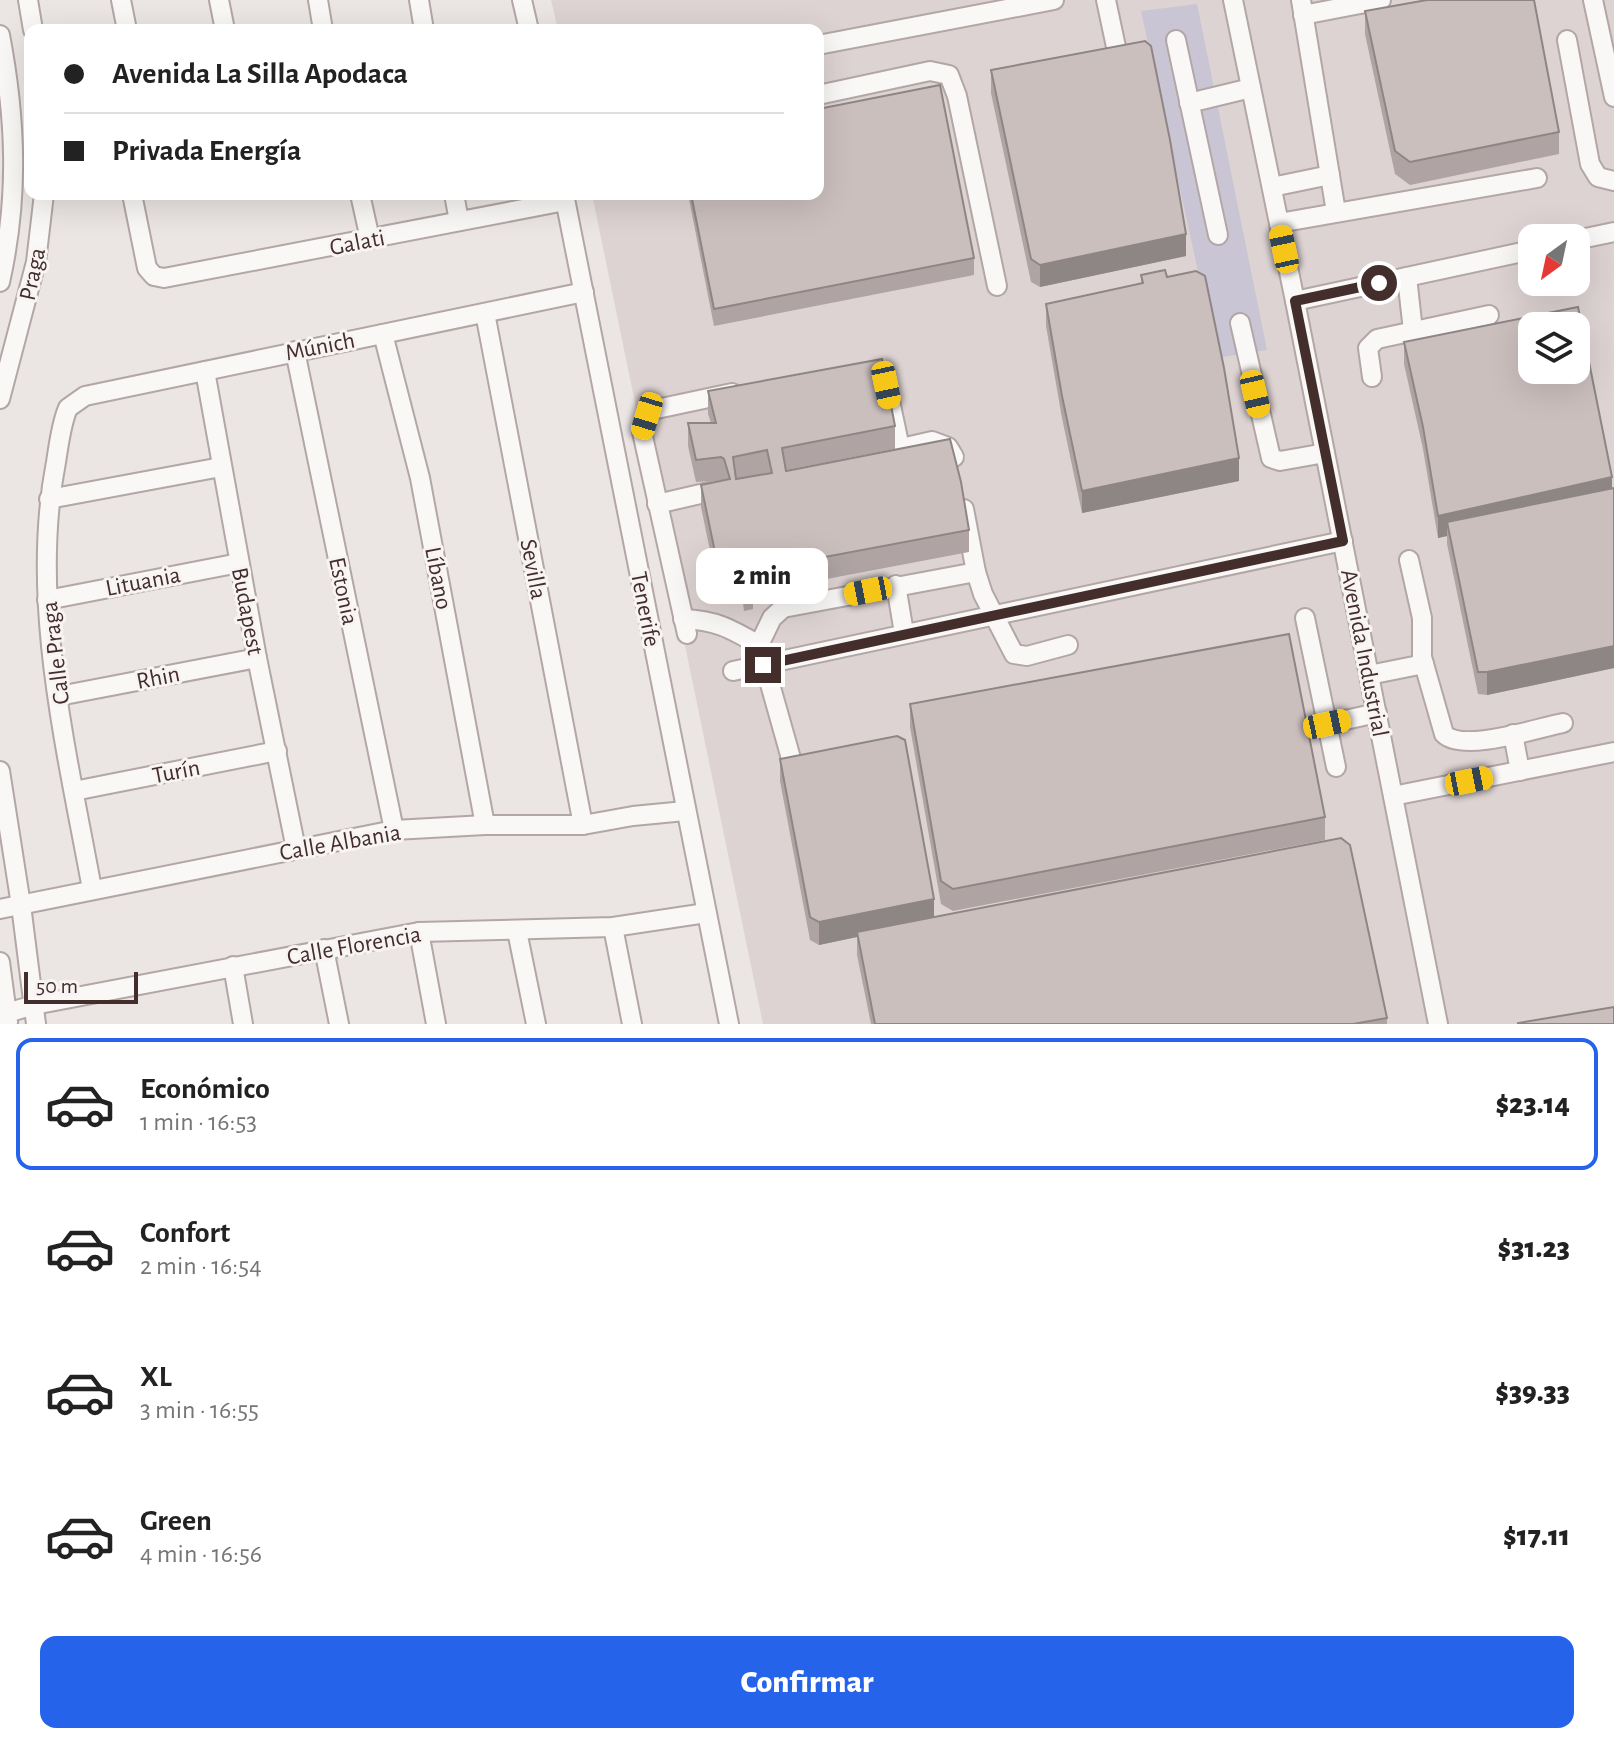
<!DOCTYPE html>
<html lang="es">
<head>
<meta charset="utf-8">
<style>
  :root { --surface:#fff; --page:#f2f2f2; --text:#222; --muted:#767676; --line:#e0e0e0; --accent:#2563eb }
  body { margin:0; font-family:"Alegreya Sans",sans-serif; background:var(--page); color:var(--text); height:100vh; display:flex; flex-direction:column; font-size:30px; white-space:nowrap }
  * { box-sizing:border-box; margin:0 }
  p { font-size:26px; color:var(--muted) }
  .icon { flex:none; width:44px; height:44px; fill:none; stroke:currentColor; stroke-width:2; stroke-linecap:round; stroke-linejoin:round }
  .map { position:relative; height:1024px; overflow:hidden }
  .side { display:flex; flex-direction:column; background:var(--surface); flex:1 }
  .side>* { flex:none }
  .banner { position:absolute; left:24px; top:24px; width:800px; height:176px; border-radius:16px; box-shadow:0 8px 32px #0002; display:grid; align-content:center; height:176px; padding:0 40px; background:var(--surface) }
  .needle { width:52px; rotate:213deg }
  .tools { position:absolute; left:1518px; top:224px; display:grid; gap:16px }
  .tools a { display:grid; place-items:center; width:72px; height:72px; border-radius:16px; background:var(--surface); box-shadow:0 8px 32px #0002; font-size:40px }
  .scale { position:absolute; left:24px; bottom:20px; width:114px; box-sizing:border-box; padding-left:8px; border:4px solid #432e2c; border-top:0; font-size:22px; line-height:28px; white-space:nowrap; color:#432e2c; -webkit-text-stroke:6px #f8f4f4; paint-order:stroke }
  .end { position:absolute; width:36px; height:36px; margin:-18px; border:10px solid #432e2c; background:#fff; box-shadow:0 0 0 4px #fff }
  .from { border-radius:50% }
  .bubble { position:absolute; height:56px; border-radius:16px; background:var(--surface); box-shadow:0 8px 32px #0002; font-size:26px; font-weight:800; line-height:56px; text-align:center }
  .car { position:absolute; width:24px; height:48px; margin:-24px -12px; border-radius:10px; box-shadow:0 0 6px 2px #0007; background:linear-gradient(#f5c518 24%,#345 0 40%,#f5c518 0 76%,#345 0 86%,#f5c518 0) }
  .banner b { display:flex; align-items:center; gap:28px; height:76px; font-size:30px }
  .banner b+b { border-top:2px solid var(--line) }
  .banner i { width:20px; height:20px; background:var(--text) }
  ul { padding:14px 0 0; list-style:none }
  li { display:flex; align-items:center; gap:24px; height:132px; margin:0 16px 12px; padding:0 24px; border:4px solid transparent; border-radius:16px }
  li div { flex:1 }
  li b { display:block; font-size:30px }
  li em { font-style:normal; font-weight:800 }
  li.selected { border-color:var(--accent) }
  li>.icon { width:72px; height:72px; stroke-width:1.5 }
  .cta { display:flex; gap:16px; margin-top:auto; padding:16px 40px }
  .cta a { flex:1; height:92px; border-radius:16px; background:var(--accent); color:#fff; font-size:32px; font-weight:800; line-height:92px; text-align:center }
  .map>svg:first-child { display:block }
  .built { fill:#ddd3d2; fill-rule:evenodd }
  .green { fill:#c9c5d5 }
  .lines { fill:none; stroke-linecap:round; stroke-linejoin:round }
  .minor-casing { stroke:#b2a7a5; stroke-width:22 }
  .minor { stroke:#faf7f7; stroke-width:18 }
  .wall { fill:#afa4a3 }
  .shaded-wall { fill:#8e8685 }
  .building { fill:#cbbfbe; stroke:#8e8685; stroke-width:2; fill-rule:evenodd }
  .route { stroke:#432e2c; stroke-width:10 }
  .labels { text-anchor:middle; stroke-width:6; stroke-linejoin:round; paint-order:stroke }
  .street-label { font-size:24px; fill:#432e2c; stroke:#f8f4f4 }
</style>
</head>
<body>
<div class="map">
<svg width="1614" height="1024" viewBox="0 0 1614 1024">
  <rect width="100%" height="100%" fill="#ebe5e4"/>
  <path class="built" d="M 551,0 L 1614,0 L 1614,1024 L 763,1024 L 592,194 L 818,194 L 818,30 L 558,30 ZM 1532,238 L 1576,238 L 1576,282 L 1532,282 ZM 1532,326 L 1576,326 L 1576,370 L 1532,370 Z"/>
  <polygon class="green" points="1197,4 1267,350 1217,358 1141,11"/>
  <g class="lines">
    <g class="minor-casing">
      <g id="minor">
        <polyline points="28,0 33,30"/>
        <polyline points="121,0 127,30"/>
        <polyline points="219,0 225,30"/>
        <polyline points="318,0 323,30"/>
        <polyline points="419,0 424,30"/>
        <polyline points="522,0 529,30"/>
        <polyline points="1106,0 1116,47"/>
        <polyline points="1233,0 1295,301 1438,1024"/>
        <polyline points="1301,0 1336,212"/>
        <polyline points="1593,0 1614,97"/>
        <polyline points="1303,15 1381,0"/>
        <path d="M 0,35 C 16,119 19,198 0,282"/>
        <polyline points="1176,40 1218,235"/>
        <polyline points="1567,40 1590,164 1598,177 1614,181"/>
        <polyline points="818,45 1054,0"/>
        <polyline points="818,95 930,71 949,75 957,96 997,286"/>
        <polyline points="1189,103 1251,88"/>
        <polyline points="1272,187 1330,175"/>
        <polyline points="132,194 147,268 154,276 164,278 565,201"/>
        <polyline points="360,194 370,239"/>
        <polyline points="454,194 459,221"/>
        <polyline points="564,194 729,1024"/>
        <polyline points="1279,223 1537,178"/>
        <polyline points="1576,240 1614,232"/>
        <polyline points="1407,277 1413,331"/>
        <polyline points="1295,301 1532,250"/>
        <polyline points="485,313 583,825"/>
        <polyline points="1240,323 1271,458 1280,461 1325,453"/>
        <polyline points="383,334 420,478 485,825"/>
        <polyline points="295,351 394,830"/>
        <polyline points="205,371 257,658 296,849"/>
        <polyline points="1372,377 1368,348 1377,339 1489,315"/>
        <polyline points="889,396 900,448"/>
        <polyline points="0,399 36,262 44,194"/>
        <polyline points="845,461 932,441 948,447 954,457"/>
        <polyline points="49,499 221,467"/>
        <polyline points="657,504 722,489"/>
        <polyline points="964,509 976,572 983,594 1014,654 1027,656 1068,645"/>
        <path d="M 1409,560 L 1422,618 L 1422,657 L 1444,734 C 1463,753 1537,728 1563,723"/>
        <polyline points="896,585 904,633"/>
        <polyline points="47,600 239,563"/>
        <polyline points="1305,618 1336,767"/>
        <path d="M 683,619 C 716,620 731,629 759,645"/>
        <polyline points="687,634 642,432 647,416 652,410 732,393"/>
        <polyline points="733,671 1343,541"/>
        <polyline points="1369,675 1424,664"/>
        <polyline points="59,696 257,658"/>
        <polyline points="1327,724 1377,713"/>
        <polyline points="1513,734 1520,771"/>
        <polyline points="792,762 759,645 772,618 783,608 976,572"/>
        <polyline points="0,771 21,905 36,1024"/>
        <polyline points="74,791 277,751"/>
        <polyline points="1393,796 1614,752"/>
        <path d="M 92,889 C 67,752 29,601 56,462 C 59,444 61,424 68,408 L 85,396 L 584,292"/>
        <polyline points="0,909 394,830 485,825 583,825 633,816 685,811"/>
        <polyline points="613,927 632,1024"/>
        <polyline points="517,931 536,1024"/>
        <polyline points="419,932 436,1024"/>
        <polyline points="324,949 339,1024"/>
        <polyline points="0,962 8,1022"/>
        <polyline points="233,966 243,1024"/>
        <polyline points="7,1013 34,1005 419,932 613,927 706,913"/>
      </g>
    </g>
    <use href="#minor" class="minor"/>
  </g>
  <g class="wall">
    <polygon points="1365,11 1559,132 1559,154 1410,185 1395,174 1365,34"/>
    <polygon points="991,70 1186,256 1040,287 1031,282 991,93"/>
    <polygon points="688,194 818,194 974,258 974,275 714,326"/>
    <polygon points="1141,275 1167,277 1239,481 1082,513 1062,418 1046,326 1046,304 1141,283"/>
    <polygon points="1404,342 1612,488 1614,488 1614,668 1487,695 1478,694 1447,544 1447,536 1438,538 1423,449 1404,364"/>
    <polygon points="708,391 895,426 895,449 786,470 786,471 969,530 969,552 753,593 753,609 744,611 742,595 720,599 701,507 701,485 722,480 696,482 688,446 688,423 711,423 708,414"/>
    <polygon points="910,704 1325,817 1325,840 953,911 941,904 910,727"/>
    <polygon points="780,759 934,917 1387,1018 1387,1024 871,1024 857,955 857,937 819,945 810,940 780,781"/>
  </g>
  <g class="shaded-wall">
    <polygon points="1186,234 1186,256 1040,287 1040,265"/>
    <polygon points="1239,458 1239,481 1082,513 1082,491"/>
    <polygon points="1612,477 1612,500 1447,522 1447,536 1438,538 1438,516"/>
    <polygon points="1614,646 1614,668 1487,695 1487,672"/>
    <polygon points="934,899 934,921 857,932 857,937 819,945 819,922"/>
  </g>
  <g class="building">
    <polygon points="1427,0 1534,0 1559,132 1410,162 1395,151 1365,11"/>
    <polygon points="1145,41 1151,46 1170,140 1186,234 1040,265 1031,259 991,70"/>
    <polygon points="940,85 974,258 714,309 691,194 818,194 818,109"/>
    <polygon points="1165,270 1167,277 1196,271 1205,276 1224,368 1239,458 1082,491 1062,396 1046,304 1143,283 1141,275"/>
    <path d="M 1578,307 L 1612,477 L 1438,516 L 1423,427 L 1404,342 ZM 1532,326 L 1576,326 L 1576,370 L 1532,370 Z"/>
    <path d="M 882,359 L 895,426 L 782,448 L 786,471 L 950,439 L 961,482 L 969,530 L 750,571 L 753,586 L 744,588 L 742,573 L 720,576 L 701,485 L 730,479 L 724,459 L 721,457 L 696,460 L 688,423 L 716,423 L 708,391 ZM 767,450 L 772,473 L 736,479 L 733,457 Z"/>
    <polygon points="1614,488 1614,646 1487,672 1478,672 1447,522"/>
    <polygon points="1289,634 1325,817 953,889 941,881 910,704"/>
    <polygon points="897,736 905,740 934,899 819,922 810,917 780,759"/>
    <polygon points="1341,838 1350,845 1387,1018 1353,1024 875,1024 857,932"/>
    <polygon points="1614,1007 1614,1024 1518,1024 1518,1023"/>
  </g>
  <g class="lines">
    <polyline class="route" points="763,665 1343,541 1295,301 1379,283"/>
  </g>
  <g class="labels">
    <g class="street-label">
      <text transform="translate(357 242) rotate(-11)" y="8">Galati</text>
      <text transform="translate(32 274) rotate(-78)" y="8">Praga</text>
      <text transform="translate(320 346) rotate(-11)" y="8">Múnich</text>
      <text transform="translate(534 569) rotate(79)" y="8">Sevilla</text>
      <text transform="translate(439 578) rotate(79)" y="8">Líbano</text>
      <text transform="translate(143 581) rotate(-11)" y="8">Lituania</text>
      <text transform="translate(344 591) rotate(78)" y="8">Estonia</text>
      <text transform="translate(646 609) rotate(79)" y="8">Tenerife</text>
      <text transform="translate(248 611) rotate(79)" y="8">Budapest</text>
      <text transform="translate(55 653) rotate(-97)" y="8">Calle Praga</text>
      <text transform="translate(1365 653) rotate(79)" y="8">Avenida Industrial</text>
      <text transform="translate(158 677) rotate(-11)" y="8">Rhin</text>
      <text transform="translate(176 771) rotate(-11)" y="8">Turín</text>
      <text transform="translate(340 842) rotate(-10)" y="8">Calle Albania</text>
      <text transform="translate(354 945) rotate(-10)" y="8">Calle Florencia</text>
    </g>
  </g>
</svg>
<div class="tools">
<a><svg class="needle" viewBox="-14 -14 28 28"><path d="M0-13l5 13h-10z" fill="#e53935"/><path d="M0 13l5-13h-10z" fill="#767676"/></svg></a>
<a><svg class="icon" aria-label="layers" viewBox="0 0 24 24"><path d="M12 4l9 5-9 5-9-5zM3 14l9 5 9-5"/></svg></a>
</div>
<div class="scale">50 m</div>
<i class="end from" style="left:1379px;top:283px"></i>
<i class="end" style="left:763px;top:665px"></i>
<div class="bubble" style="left:696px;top:548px;width:132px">2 min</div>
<i class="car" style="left:1284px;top:249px;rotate:348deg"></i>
<i class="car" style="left:886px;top:385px;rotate:168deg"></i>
<i class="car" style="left:1255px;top:394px;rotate:167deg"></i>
<i class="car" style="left:647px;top:416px;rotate:197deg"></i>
<i class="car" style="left:868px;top:591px;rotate:259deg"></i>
<i class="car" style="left:1327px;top:724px;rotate:78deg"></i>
<i class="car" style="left:1469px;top:781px;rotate:79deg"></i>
<div class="banner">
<b><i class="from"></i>Avenida La Silla Apodaca</b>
<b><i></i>Privada Energía</b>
</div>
</div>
<section class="side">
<ul>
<li class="selected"><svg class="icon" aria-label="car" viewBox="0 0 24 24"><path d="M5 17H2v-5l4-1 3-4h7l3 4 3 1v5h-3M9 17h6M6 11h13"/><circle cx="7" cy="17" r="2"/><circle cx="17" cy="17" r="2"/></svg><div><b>Económico</b><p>1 min · 16:53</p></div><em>$23.14</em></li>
<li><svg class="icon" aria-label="car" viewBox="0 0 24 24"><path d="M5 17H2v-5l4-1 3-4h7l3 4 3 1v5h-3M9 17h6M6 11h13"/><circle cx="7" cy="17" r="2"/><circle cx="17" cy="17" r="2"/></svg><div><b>Confort</b><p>2 min · 16:54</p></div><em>$31.23</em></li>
<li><svg class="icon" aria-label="car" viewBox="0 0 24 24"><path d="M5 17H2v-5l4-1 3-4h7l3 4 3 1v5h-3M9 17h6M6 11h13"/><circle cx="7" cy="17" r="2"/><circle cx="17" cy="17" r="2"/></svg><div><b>XL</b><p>3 min · 16:55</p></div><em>$39.33</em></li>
<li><svg class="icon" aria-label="car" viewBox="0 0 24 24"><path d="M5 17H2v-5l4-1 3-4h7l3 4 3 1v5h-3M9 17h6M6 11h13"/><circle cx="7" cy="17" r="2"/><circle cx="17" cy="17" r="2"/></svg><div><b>Green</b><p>4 min · 16:56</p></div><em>$17.11</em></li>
</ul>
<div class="cta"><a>Confirmar</a></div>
</section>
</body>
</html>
